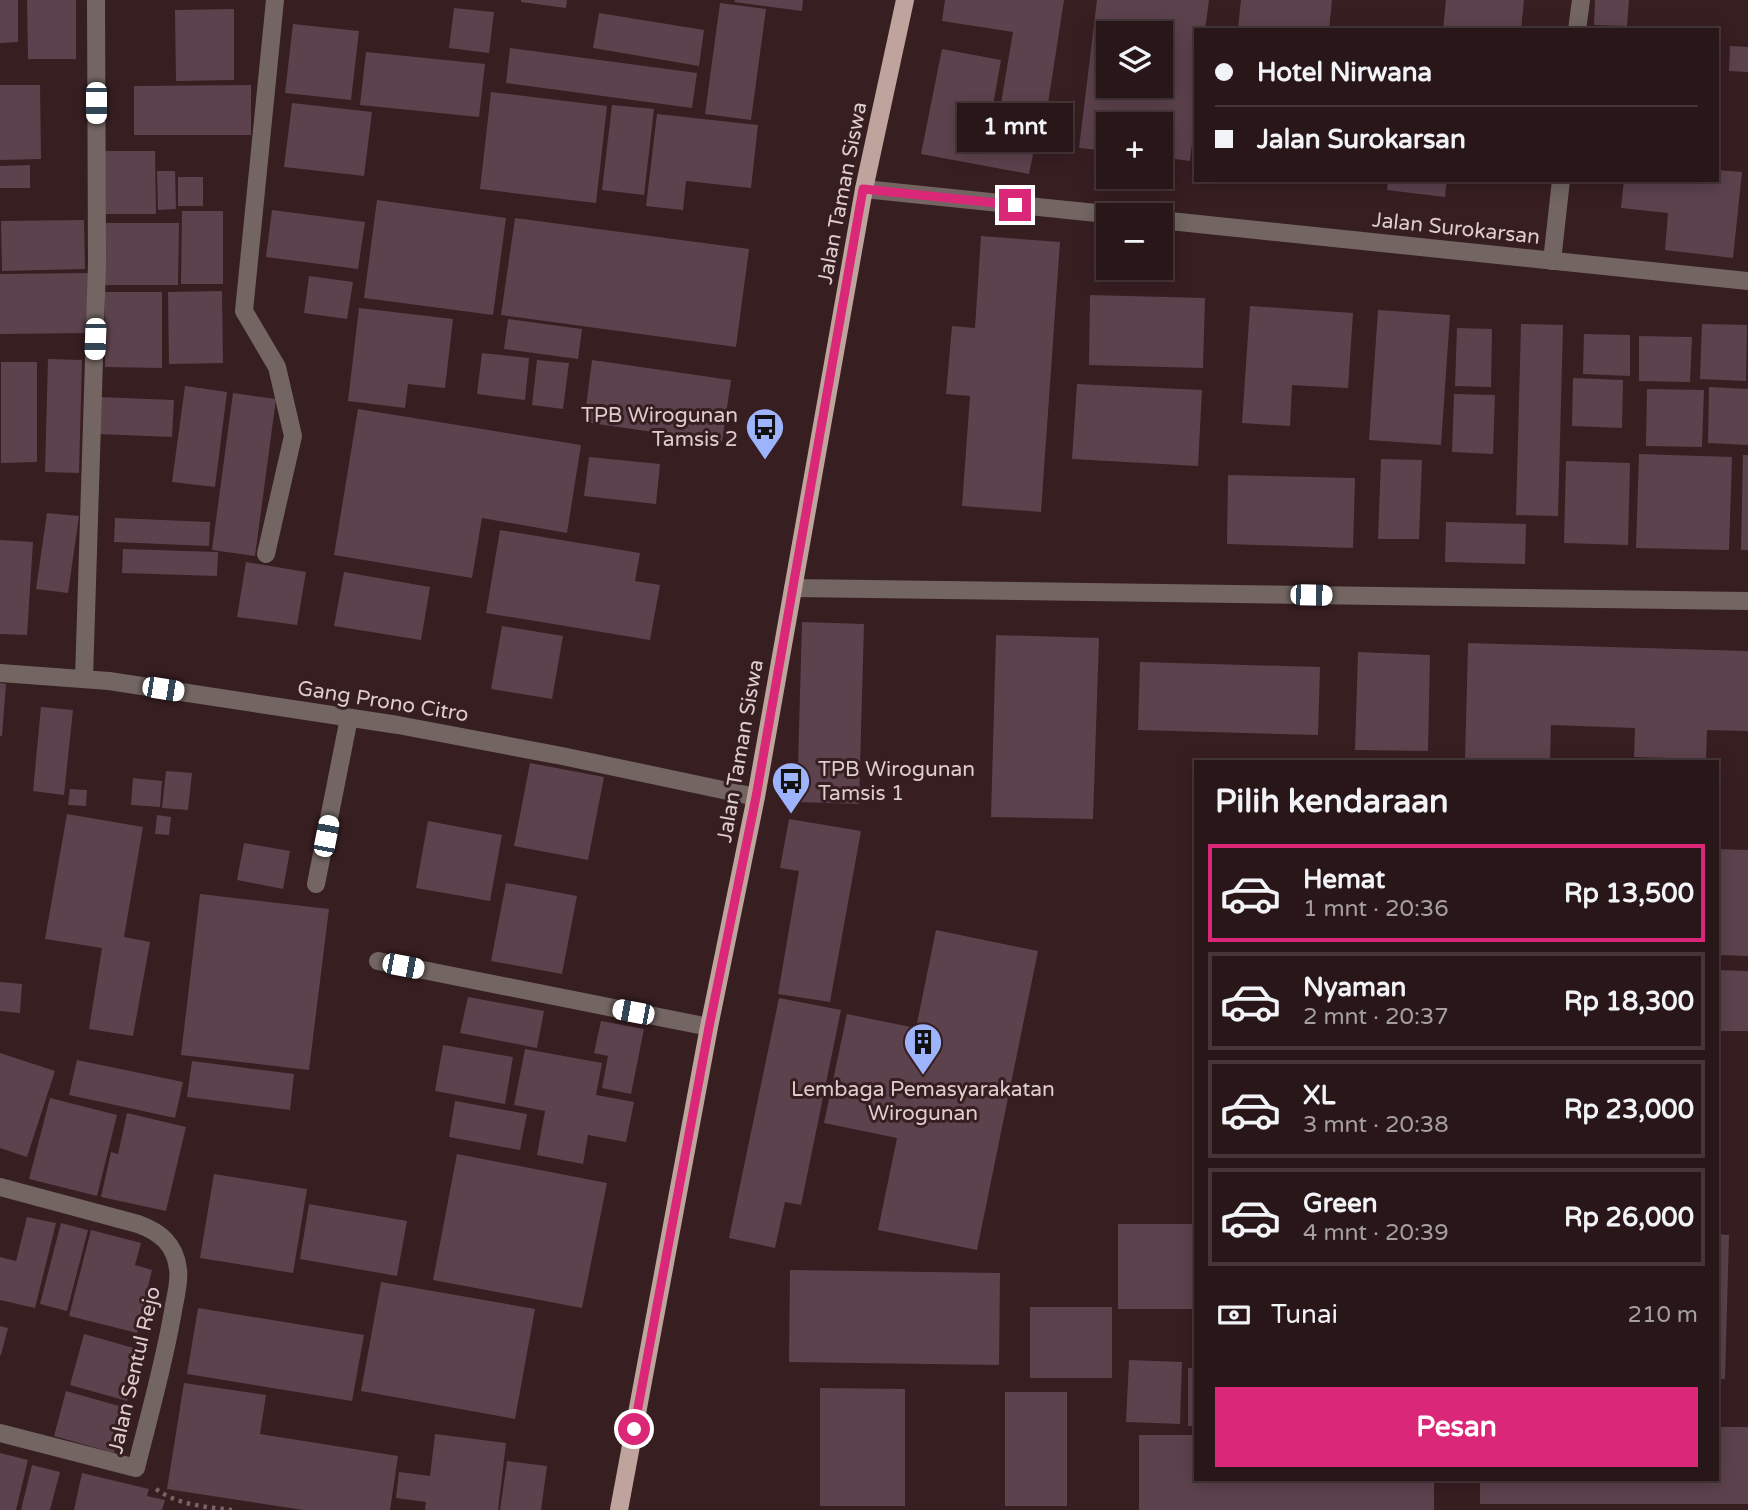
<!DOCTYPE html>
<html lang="id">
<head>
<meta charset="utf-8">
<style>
  :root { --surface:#291619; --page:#311f22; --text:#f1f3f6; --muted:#a59fa2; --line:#453538; --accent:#db2777 }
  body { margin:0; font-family:"Varela Round",sans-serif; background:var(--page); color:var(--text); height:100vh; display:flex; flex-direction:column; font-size:26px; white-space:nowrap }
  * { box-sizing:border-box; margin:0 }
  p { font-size:23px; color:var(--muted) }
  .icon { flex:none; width:38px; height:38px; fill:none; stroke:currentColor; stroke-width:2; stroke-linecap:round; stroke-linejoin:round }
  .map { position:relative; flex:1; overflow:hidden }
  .drawer { position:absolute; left:1194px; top:760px; width:525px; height:721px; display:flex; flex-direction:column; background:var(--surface); border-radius:0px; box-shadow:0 4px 18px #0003,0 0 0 2px var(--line) }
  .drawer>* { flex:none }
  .top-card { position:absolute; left:1194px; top:28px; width:525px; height:154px; border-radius:0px; box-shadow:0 4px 18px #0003,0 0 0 2px var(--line); display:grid; align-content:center; height:154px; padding:0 21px; background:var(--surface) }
  .tools { position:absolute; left:1096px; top:21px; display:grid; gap:14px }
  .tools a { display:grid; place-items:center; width:77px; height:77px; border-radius:0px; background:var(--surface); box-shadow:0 4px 18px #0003,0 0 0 2px var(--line); font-size:35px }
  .end { position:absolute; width:32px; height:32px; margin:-16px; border:9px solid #db2777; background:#fff; box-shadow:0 0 0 4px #fff }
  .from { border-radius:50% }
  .bubble { position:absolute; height:49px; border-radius:0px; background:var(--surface); box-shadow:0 4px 18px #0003,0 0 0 2px var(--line); font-size:23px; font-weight:700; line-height:49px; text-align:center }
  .car { position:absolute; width:21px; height:42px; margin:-21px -10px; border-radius:9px; box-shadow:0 0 5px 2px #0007; background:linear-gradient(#fff 24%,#345 0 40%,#fff 0 76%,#345 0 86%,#fff 0) }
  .top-card b { display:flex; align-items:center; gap:24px; height:66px; font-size:26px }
  .top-card b+b { border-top:2px solid var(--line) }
  .top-card i { width:18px; height:18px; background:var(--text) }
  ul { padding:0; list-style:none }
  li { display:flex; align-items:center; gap:21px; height:98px; margin:0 14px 10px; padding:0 7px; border:4px solid var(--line); border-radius:0px }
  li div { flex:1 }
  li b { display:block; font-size:26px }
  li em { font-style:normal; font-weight:700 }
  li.current { border-color:var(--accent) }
  li>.icon { width:63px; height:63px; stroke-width:1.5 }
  h2 { padding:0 21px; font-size:32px; line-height:84px }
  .pay { display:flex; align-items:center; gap:18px; height:77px; padding:0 21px; font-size:26px }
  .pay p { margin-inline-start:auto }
  .cta { display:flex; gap:14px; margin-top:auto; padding:14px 21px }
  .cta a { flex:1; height:80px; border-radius:0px; background:var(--accent); color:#fff; font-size:28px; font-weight:700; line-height:80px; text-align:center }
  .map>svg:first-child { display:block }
  .building { fill:#5c424d; fill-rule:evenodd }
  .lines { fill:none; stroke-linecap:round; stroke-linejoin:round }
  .path { stroke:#796365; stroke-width:4.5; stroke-dasharray:3.5 5; stroke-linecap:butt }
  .minor { stroke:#726562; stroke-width:18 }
  .major { stroke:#bfa49e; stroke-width:18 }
  .route { stroke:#db2777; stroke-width:9 }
  .labels { text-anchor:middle; stroke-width:6; stroke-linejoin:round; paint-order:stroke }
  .street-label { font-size:21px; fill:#decdce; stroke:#371e21 }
  .poi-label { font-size:21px; fill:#decdce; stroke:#371e21; text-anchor:end }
</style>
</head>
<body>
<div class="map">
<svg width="1748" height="1510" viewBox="0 0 1748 1510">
  <rect width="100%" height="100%" fill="#371e21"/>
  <g class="building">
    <polygon points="0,0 18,0 18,42 0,43"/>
    <polygon points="27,0 76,0 76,59 28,59"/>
    <polygon points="521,0 567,0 566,8 521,2"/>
    <polygon points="735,0 803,0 802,11 734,2"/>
    <polygon points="945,0 1064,0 1047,110 1001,103 1013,32 942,21"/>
    <path d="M 1097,0 L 1209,0 L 1205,30 L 1195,30 L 1195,117 L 1190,161 L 1160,157 L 1160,124 L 1108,124 L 1108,151 L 1079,148 ZM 1108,33 L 1160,33 L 1160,86 L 1108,86 Z"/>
    <polygon points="1241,0 1332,0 1329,30 1259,30 1238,28"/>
    <polygon points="1446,0 1524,0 1521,30 1443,30"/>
    <polygon points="1595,0 1629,0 1627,26 1594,25"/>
    <polygon points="720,3 766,9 751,120 705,114"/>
    <polygon points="454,8 494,12 489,53 449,48"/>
    <polygon points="234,9 234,80 176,81 175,10"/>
    <polygon points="599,13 704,30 699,66 593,48"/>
    <polygon points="293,24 359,31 351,100 285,93"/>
    <polygon points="1730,46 1748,47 1748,72 1729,71"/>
    <polygon points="510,48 697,73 692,108 506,83"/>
    <polygon points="942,49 1001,60 992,111 1040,119 1029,174 921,154"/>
    <polygon points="366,52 485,64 479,117 360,105"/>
    <polygon points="0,85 40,85 41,159 0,160"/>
    <polygon points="251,85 251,135 134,135 134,86"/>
    <polygon points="491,92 607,106 596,203 480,189"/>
    <polygon points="292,103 372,112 364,176 284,167"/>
    <polygon points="612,105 654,109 644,195 602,190"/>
    <polygon points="657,114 758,125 751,188 686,181 683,210 646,206"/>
    <polygon points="101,151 155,151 156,214 101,214"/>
    <polygon points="30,165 30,188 0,188 0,166"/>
    <polygon points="1717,170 1742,172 1733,258 1665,250 1668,213 1621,208 1624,180 1717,180"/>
    <polygon points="157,171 175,171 176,209 158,210"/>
    <rect x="178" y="177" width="25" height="29"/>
    <polygon points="1388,180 1447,180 1445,197 1387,190"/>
    <polygon points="377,200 506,218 493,315 364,298"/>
    <polygon points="272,210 365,222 358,269 266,257"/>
    <polygon points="182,211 223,211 223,284 181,284"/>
    <polygon points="515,218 749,249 736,347 501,315"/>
    <polygon points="84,220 85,269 2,271 1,221"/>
    <polygon points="100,223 179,223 178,285 99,285"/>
    <polygon points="981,236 1060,242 1041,512 962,506 970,396 946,394 952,326 975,328"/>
    <polygon points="88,273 89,333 0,334 0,274"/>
    <polygon points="309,276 353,282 347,319 304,313"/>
    <polygon points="222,291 223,363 169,364 168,292"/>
    <polygon points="105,292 162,292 162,368 105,367"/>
    <polygon points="1090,295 1205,298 1203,368 1089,365"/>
    <polygon points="1250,306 1353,313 1348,388 1292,385 1290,426 1242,423"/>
    <polygon points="359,308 453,319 445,388 408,384 405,408 348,401"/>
    <polygon points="1378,310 1450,315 1441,445 1369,440"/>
    <polygon points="508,319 582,329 578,359 504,349"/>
    <polygon points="1521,324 1563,325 1558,516 1516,515"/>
    <polygon points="1702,324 1747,325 1746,381 1700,379"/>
    <polygon points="1457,328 1492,329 1491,387 1455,386"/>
    <polygon points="1584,334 1630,335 1630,376 1583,374"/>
    <polygon points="1639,336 1692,337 1690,382 1639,381"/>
    <polygon points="482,353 529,358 525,400 477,394"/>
    <polygon points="48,359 82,360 79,473 45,472"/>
    <polygon points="537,360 569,363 563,409 532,405"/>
    <polygon points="592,360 731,380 722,442 584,422"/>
    <polygon points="1,362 37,362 37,462 1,463"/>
    <polygon points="1573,378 1623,380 1622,428 1572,426"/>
    <polygon points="1077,384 1202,390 1198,466 1072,459"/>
    <polygon points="185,386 227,392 215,487 172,482"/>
    <polygon points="1709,387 1748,389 1748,445 1708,443"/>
    <polygon points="1647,389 1704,390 1702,447 1646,446"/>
    <polygon points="233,393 276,399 255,556 212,550"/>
    <polygon points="1454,394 1495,395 1493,454 1452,452"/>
    <polygon points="98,397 174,400 172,437 98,434"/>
    <polygon points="358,409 581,445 567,533 482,518 472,578 334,555"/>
    <polygon points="1639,454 1732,457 1729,550 1636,548"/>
    <polygon points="1743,455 1748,455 1748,550 1741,550"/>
    <polygon points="589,457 660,464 656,504 584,496"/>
    <polygon points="1381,459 1422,460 1419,539 1378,539"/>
    <polygon points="1566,461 1630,463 1628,545 1564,543"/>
    <polygon points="1228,475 1355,478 1353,548 1227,544"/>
    <polygon points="47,513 79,516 68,593 36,589"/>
    <polygon points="115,518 210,522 209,546 114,542"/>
    <polygon points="1446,522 1526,524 1525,564 1445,562"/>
    <polygon points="500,530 640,553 635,581 660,585 650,640 486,613"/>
    <polygon points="0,540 33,542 27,635 0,634"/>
    <polygon points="123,549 218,552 217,576 122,573"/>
    <polygon points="246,562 306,572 297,625 237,617"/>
    <polygon points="344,572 430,587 421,640 334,626"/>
    <polygon points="802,622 864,624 859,804 797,802"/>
    <polygon points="502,626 563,636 552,699 491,689"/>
    <polygon points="996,635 1099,638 1093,819 991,817"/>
    <polygon points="1468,643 1748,651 1748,731 1707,730 1706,759 1634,757 1635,728 1551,725 1550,761 1465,761"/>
    <polygon points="1358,652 1430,655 1428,751 1355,750"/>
    <polygon points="1140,662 1320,667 1318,735 1138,730"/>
    <polygon points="0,683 6,684 2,736 0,736"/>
    <polygon points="41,707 73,710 64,795 33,791"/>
    <polygon points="530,763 604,777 588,860 514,846"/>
    <polygon points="166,771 192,773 188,810 162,808"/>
    <polygon points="133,778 162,781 160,807 131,805"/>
    <polygon points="70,789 87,790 86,806 68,805"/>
    <polygon points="67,814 143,827 124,937 150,942 133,1036 89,1029 102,948 45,939"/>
    <polygon points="157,815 171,817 169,835 155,834"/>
    <polygon points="789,819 861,831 830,1002 778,994 799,871 780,868"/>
    <polygon points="428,821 502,835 490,901 416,888"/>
    <polygon points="244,843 290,851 283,889 237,880"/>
    <polygon points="1717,849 1748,850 1748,956 1717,955"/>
    <polygon points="506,883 577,896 562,974 491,961"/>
    <polygon points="200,894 329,909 309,1070 181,1055"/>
    <polygon points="936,930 1038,951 977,1250 878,1230 897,1138 824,1123 847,1014 916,1028"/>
    <polygon points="1717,970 1748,971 1748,1031 1717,1031"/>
    <polygon points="0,982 22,984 20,1013 0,1011"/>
    <polygon points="468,997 544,1011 537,1048 460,1033"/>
    <polygon points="779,998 841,1010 801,1205 785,1202 775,1248 729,1238"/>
    <polygon points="601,1021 644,1029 631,1094 602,1088 608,1056 594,1053"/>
    <polygon points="443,1045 513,1057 505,1104 435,1091"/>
    <polygon points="525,1049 602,1063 596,1095 634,1102 626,1142 588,1135 583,1164 537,1155 545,1111 514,1105"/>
    <polygon points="0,1053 55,1071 27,1157 0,1148"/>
    <polygon points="77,1060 183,1082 175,1118 69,1095"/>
    <polygon points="192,1061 294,1074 290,1110 187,1097"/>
    <polygon points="50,1098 117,1115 97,1196 29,1179"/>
    <polygon points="455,1101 527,1114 520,1150 449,1137"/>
    <polygon points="127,1113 186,1127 166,1211 101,1197 111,1152 118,1154"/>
    <polygon points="457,1154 607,1183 582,1308 433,1280"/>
    <polygon points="214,1174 307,1189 293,1273 200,1258"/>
    <polygon points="309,1204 407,1221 397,1276 300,1259"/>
    <polygon points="27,1217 56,1223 35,1308 0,1300 0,1257 16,1261"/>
    <polygon points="61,1223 88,1230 67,1311 40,1304"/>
    <rect x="1118" y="1224" width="77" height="85"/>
    <polygon points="91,1230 141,1243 135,1265 152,1270 137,1333 69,1316"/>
    <polygon points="1717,1234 1729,1235 1725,1379 1717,1379"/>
    <polygon points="790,1270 1000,1273 999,1365 789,1362"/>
    <polygon points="381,1282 535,1309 515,1419 361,1391"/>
    <rect x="1030" y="1307" width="82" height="71"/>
    <polygon points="198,1308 364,1335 352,1401 187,1374"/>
    <polygon points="0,1326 8,1328 1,1355 0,1355"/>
    <polygon points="84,1334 141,1350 127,1401 70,1385"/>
    <polygon points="1129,1360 1182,1362 1180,1424 1126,1422"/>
    <rect x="1188" y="1368" width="7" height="58"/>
    <polygon points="184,1383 266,1395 260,1434 398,1456 390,1510 303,1510 167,1489"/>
    <polygon points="820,1388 905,1389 905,1506 820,1506"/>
    <polygon points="66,1391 126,1408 114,1453 54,1436"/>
    <rect x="1005" y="1392" width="62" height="114"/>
    <polygon points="1717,1427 1748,1427 1748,1504 1480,1504 1480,1479 1717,1479"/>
    <polygon points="435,1434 506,1443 498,1510 425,1510 426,1502 396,1498 399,1472 430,1476"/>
    <polygon points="1139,1435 1195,1435 1195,1479 1434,1479 1434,1510 1139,1510"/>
    <polygon points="0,1453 28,1460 16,1510 0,1510"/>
    <polygon points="507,1461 547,1466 541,1510 500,1510"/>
    <polygon points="32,1465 60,1472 50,1510 21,1510"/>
    <polygon points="82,1473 149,1489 147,1496 165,1500 162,1510 74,1510"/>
  </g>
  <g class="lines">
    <path class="path" d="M 156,1489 C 178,1505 206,1507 232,1510"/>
    <g class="minor">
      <polyline points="1577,30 1581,0"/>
      <polyline points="864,189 1116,215"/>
      <polyline points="1160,220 1748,281"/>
      <polyline points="1552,261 1561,180"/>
      <polyline points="266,554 293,436 277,367 244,311 275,0"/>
      <polyline points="793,588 1748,601"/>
      <polyline points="0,673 109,681 398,725 562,756 756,797"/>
      <polyline points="84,679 97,264 96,0"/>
      <polyline points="316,884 349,718"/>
      <polyline points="378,961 709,1027"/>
      <path d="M 0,1187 L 138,1224 C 160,1232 175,1244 178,1269 C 180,1282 175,1298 173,1311 C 164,1364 149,1416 136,1468 L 0,1433"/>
    </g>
    <polyline class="major" points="619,1510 709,1027 756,797 864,189 905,0"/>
  </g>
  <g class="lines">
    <polyline class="route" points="634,1429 709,1027 756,797 863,189 1015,205"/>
  </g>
  <defs>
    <g id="bus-pin" transform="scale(2.0125)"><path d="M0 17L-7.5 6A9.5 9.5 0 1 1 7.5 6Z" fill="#9db4fd" stroke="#371e21"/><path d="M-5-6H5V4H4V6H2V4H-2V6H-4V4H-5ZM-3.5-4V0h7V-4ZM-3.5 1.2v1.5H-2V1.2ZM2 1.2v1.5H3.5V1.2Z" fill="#111"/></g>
    <g id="building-pin" transform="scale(2.0125)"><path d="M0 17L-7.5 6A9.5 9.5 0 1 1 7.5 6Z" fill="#9db4fd" stroke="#371e21"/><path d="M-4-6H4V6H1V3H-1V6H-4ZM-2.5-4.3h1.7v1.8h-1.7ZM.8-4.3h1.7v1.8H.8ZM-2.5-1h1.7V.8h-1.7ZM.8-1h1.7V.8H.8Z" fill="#111"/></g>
  </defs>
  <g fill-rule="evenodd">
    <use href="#bus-pin" x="765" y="427"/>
    <use href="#bus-pin" x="791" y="781"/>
    <use href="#building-pin" x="923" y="1042"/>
  </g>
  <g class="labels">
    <g class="street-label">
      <text transform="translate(842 193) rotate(-79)" y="7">Jalan Taman Siswa</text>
      <text transform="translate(1456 228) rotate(6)" y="7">Jalan Surokarsan</text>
      <text transform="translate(383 701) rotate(9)" y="7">Gang Prono Citro</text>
      <text transform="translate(740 751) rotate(-80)" y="7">Jalan Taman Siswa</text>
      <text transform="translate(134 1370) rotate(-77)" y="7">Jalan Sentul Rejo</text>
    </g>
    <g class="poi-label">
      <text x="738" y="422">TPB Wirogunan<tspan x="738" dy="24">Tamsis 2</tspan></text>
      <text x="818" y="776" text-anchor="start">TPB Wirogunan<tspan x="818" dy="24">Tamsis 1</tspan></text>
      <text x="923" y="1096" text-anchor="middle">Lembaga Pemasyarakatan<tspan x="923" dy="24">Wirogunan</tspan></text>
    </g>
  </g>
</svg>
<div class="tools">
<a><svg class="icon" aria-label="layers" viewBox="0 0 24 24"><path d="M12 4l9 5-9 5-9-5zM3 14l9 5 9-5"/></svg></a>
<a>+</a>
<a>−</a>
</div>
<i class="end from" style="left:634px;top:1429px"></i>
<i class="end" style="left:1015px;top:205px"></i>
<div class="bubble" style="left:957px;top:103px;width:116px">1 mnt</div>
<i class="car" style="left:96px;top:103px;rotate:180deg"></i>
<i class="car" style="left:95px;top:339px;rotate:182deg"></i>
<i class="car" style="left:1311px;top:595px;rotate:91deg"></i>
<i class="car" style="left:163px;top:689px;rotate:99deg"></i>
<i class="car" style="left:326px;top:836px;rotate:11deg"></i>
<i class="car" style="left:403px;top:966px;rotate:101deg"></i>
<i class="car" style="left:633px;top:1012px;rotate:281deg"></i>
<div class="top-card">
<b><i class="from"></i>Hotel Nirwana</b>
<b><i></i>Jalan Surokarsan</b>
</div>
<section class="drawer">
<h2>Pilih kendaraan</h2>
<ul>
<li class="current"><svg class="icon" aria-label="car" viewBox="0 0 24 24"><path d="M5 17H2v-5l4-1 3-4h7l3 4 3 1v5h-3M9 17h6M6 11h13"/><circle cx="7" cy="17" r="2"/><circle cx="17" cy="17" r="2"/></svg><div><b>Hemat</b><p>1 mnt · 20:36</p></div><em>Rp 13,500</em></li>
<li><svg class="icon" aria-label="car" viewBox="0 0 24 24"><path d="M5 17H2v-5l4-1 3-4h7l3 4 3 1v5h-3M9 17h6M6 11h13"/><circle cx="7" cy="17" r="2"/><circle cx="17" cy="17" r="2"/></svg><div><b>Nyaman</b><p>2 mnt · 20:37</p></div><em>Rp 18,300</em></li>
<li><svg class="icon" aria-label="car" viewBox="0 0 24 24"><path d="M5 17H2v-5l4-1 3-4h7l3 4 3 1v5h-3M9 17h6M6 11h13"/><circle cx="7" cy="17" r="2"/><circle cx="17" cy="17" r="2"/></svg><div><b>XL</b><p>3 mnt · 20:38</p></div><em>Rp 23,000</em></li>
<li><svg class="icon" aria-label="car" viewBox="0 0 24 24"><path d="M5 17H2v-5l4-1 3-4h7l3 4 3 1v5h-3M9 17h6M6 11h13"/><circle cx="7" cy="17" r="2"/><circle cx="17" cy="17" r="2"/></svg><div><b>Green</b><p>4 mnt · 20:39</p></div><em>Rp 26,000</em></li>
</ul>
<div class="pay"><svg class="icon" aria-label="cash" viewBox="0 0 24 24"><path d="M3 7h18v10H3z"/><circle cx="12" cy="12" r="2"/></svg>Tunai<p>210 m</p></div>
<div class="cta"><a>Pesan</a></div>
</section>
</div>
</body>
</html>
